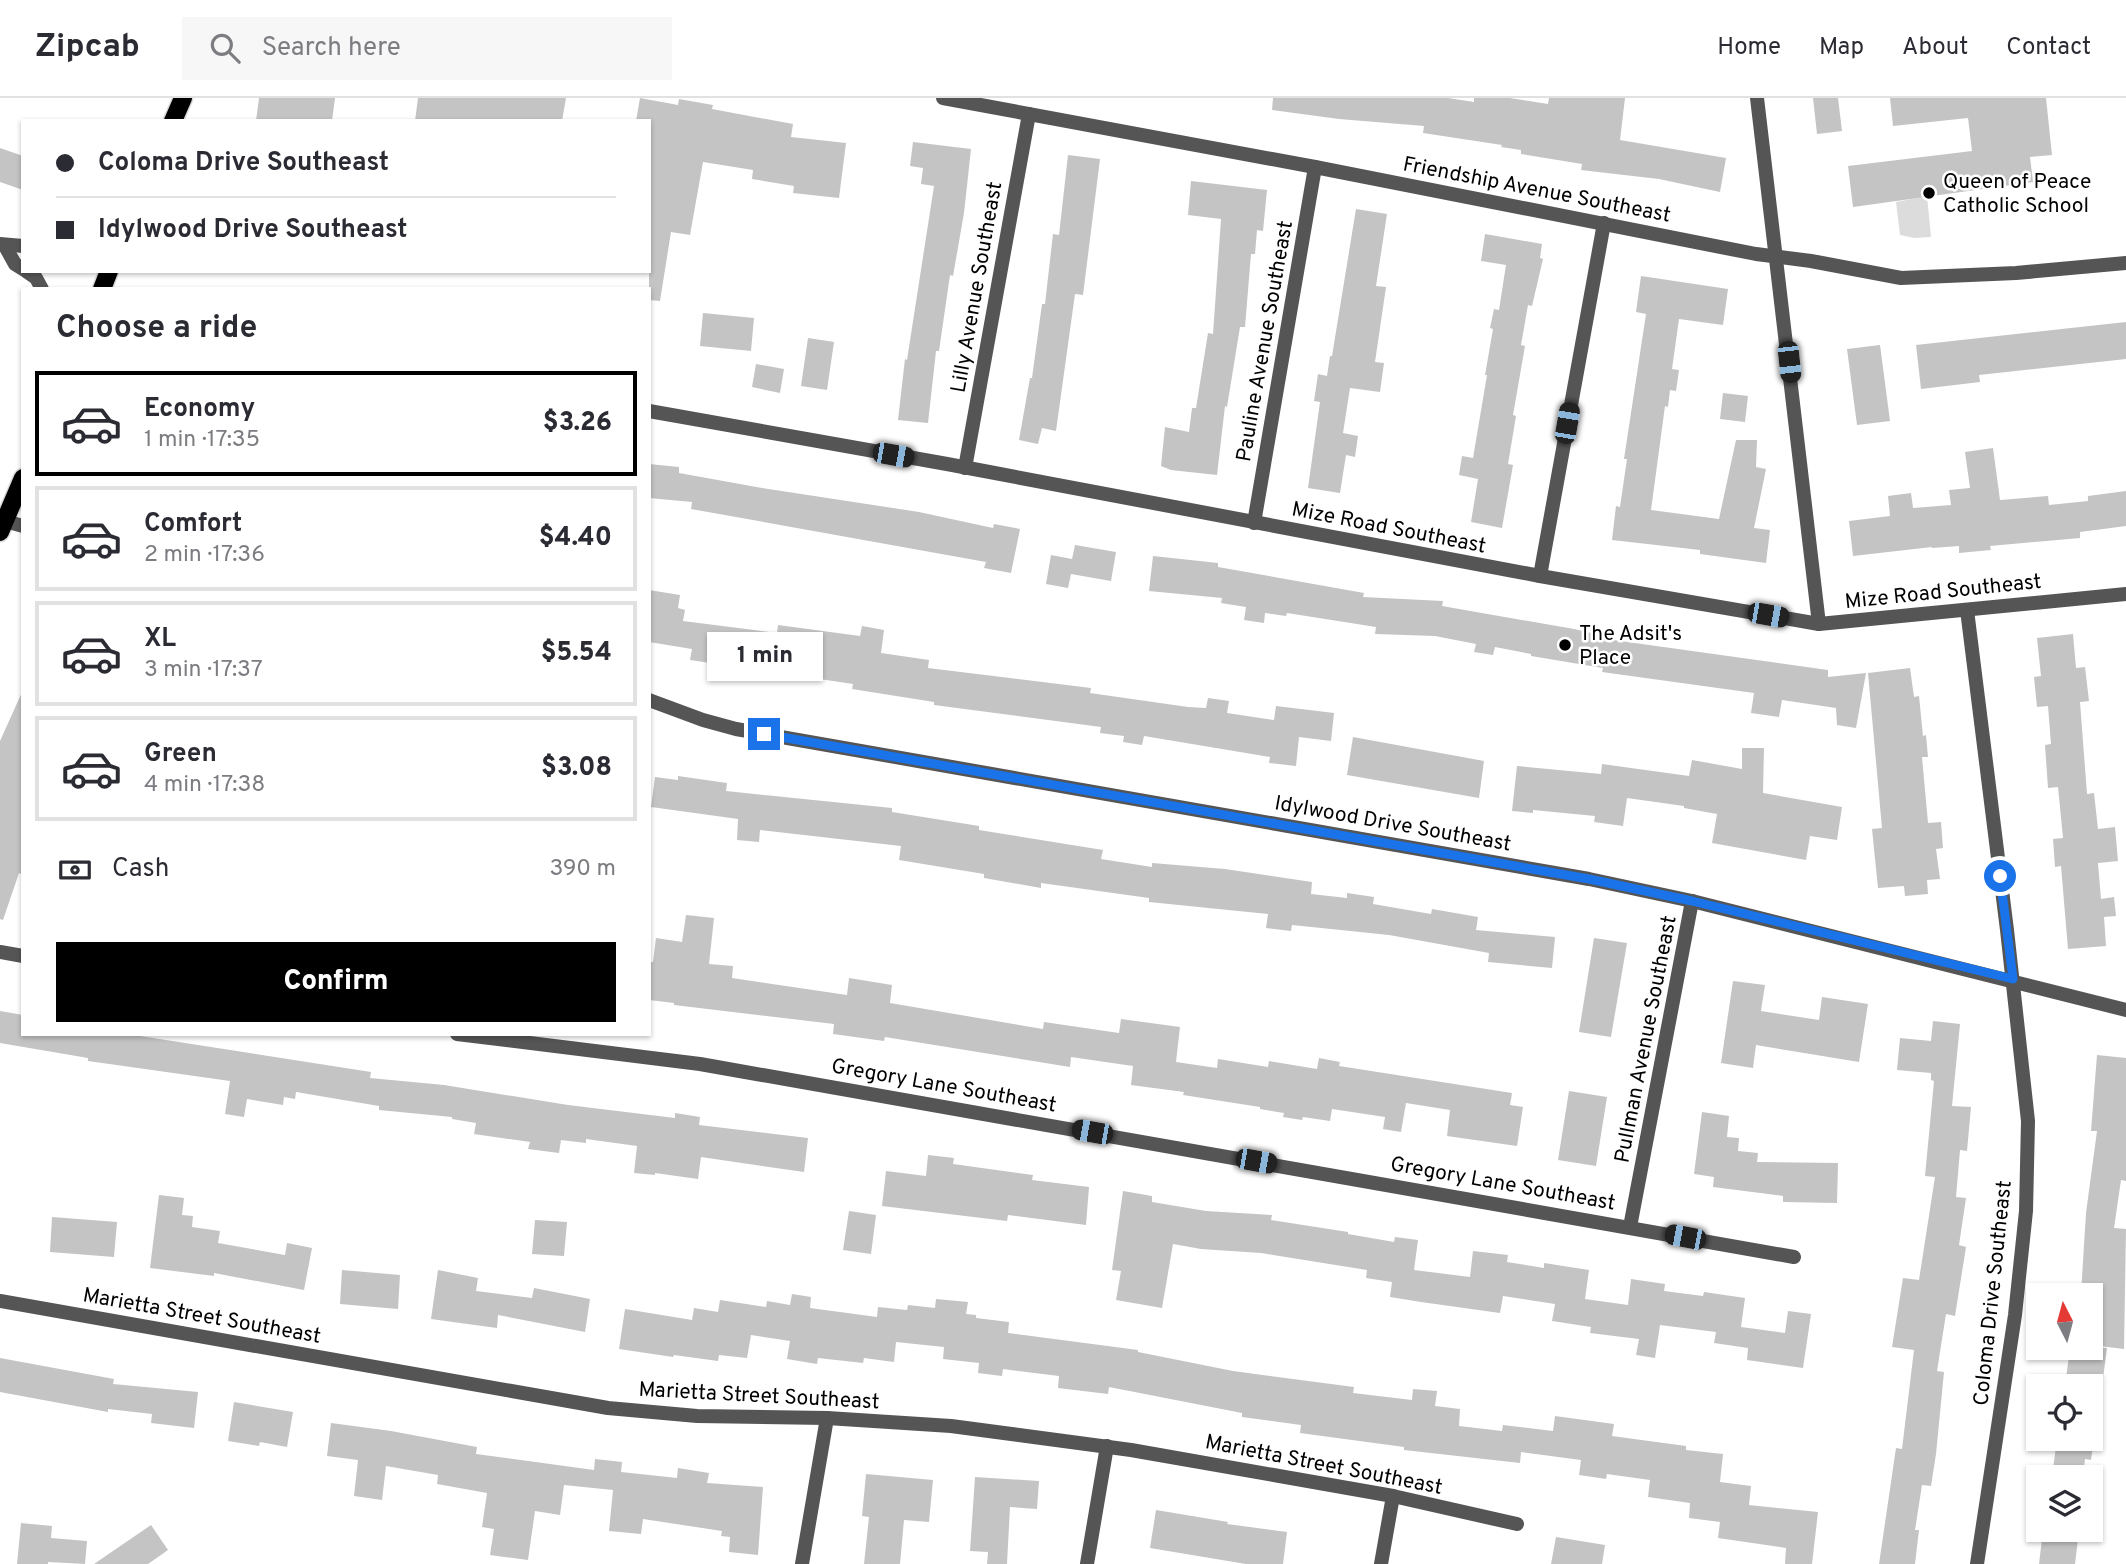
<!DOCTYPE html>
<html lang="en">
<head>
<meta charset="utf-8">
<style>
  :root { --surface:#fff; --page:#f7f7f7; --text:#2b2b33; --muted:#7c7c81; --line:#e1e1e2; --accent:#000 }
  body { margin:0; font-family:Overpass,sans-serif; background:var(--page); color:var(--text); height:100vh; display:flex; flex-direction:column; font-size:26px; white-space:nowrap }
  * { box-sizing:border-box; margin:0 }
  p { font-size:23px; color:var(--muted) }
  .icon { flex:none; width:38px; height:38px; fill:none; stroke:currentColor; stroke-width:2; stroke-linecap:round; stroke-linejoin:round }
  .map { position:relative; flex:1; overflow:hidden }
  .drawer { position:absolute; left:21px; top:189px; width:630px; height:749px; display:flex; flex-direction:column; background:var(--surface); border-radius:0px; box-shadow:0 2px 5px #0004 }
  .drawer>* { flex:none }
  .guide { position:absolute; left:21px; top:21px; width:630px; height:154px; border-radius:0px; box-shadow:0 2px 5px #0004; display:grid; align-content:center; height:154px; padding:0 35px; background:var(--surface) }
  .needle { width:46px; rotate:354deg }
  .tools { position:absolute; left:2026px; top:1185px; display:grid; gap:14px }
  .tools a { display:grid; place-items:center; width:77px; height:77px; border-radius:0px; background:var(--surface); box-shadow:0 2px 5px #0004; font-size:35px }
  .end { position:absolute; width:32px; height:32px; margin:-16px; border:9px solid #1a73e8; background:#fff; box-shadow:0 0 0 4px #fff }
  .from { border-radius:50% }
  .bubble { position:absolute; height:49px; border-radius:0px; background:var(--surface); box-shadow:0 2px 5px #0004; font-size:23px; font-weight:800; line-height:49px; text-align:center }
  .car { position:absolute; width:21px; height:42px; margin:-21px -10px; border-radius:9px; box-shadow:0 0 5px 2px #0007; background:linear-gradient(#222 24%,#8ab4d8 0 40%,#222 0 76%,#8ab4d8 0 86%,#222 0) }
  .guide b { display:flex; align-items:center; gap:24px; height:66px; font-size:26px }
  .guide b+b { border-top:2px solid var(--line) }
  .guide i { width:18px; height:18px; background:var(--text) }
  ul { padding:0; list-style:none }
  li { display:flex; align-items:center; gap:21px; height:105px; margin:0 14px 10px; padding:0 21px; border:4px solid var(--line); border-radius:0px }
  li div { flex:1 }
  li b { display:block; font-size:26px }
  li em { font-style:normal; font-weight:800 }
  li.selected { border-color:var(--accent) }
  li>.icon { width:63px; height:63px; stroke-width:1.5 }
  h2 { padding:0 35px; font-size:32px; line-height:84px }
  .pay { display:flex; align-items:center; gap:18px; height:77px; padding:0 35px; font-size:26px }
  .pay p { margin-inline-start:auto }
  .action { display:flex; gap:14px; margin-top:auto; padding:14px 35px }
  .action a { flex:1; height:80px; border-radius:0px; background:var(--accent); color:#fff; font-size:28px; font-weight:800; line-height:80px; text-align:center }
  header { display:flex; align-items:center; gap:42px; box-sizing:border-box; height:98px; padding:0 35px; background:var(--surface); border-bottom:2px solid var(--line) }
  header strong { font-size:33px }
  nav { display:flex; gap:38px; margin-inline-start:auto; font-size:24px }
  .search { width:490px; height:63px; background:var(--page); display:flex; align-items:center; gap:18px; box-sizing:border-box; padding:0 24px; border-radius:0px; color:var(--muted); font-size:26px }
  .map>svg:first-child { display:block }
  .green { fill:#dcdcdc }
  .building { fill:#c4c4c4 }
  .lines { fill:none; stroke-linecap:round; stroke-linejoin:round }
  .primary-casing { stroke:#dbdbdb; stroke-width:21 }
  .minor { stroke:#555; stroke-width:14 }
  .tertiary { stroke:#555; stroke-width:14 }
  .primary { stroke:#000; stroke-width:18 }
  .route { stroke:#1a73e8; stroke-width:9 }
  .poi-dot { fill:#000; stroke:#fff; stroke-width:2.5 }
  .labels { text-anchor:middle; stroke-width:5; stroke-linejoin:round; paint-order:stroke }
  .poi-label { font-size:21px; fill:#000; stroke:#fff; text-anchor:start }
  .street-label { font-size:21px; fill:#000; stroke:#fff }
</style>
</head>
<body>
<header>
<strong>Zipcab</strong>
<div class="search"><svg class="icon" aria-label="search" viewBox="0 0 24 24"><circle cx="10" cy="10" r="6"/><path d="M15 15l6 6"/></svg>Search here</div>
<nav><a>Home</a><a>Map</a><a>About</a><a>Contact</a></nav>
</header>
<div class="map">
<svg width="2126" height="1466" viewBox="0 0 2126 1466">
  <rect width="100%" height="100%" fill="#fff"/>
  <polygon class="green" points="1927,98 1931,139 1914,140 1900,137 1896,104"/>
  <g class="building">
    <polygon points="259,0 335,0 332,23 256,23"/>
    <polygon points="418,0 566,0 562,23 415,23"/>
    <polygon points="640,0 678,7 679,1 713,7 712,11 793,26 791,39 846,45 839,100 793,95 794,88 752,81 753,72 703,64 690,137 671,134 660,203 649,202 649,23 636,23"/>
    <polygon points="1273,0 1448,0 1474,4 1474,0 1510,0 1548,6 1549,0 1625,0 1620,42 1726,60 1720,94 1659,81 1581,72 1582,66 1521,56 1521,52 1501,49 1502,47 1423,35 1424,28 1339,21 1272,12"/>
    <polygon points="1813,0 1838,0 1842,33 1817,36"/>
    <polygon points="1890,0 2046,0 2052,57 2030,59 2033,84 1853,109 1848,68 1972,53 1968,20 1893,28"/>
    <polygon points="913,44 971,51 964,115 953,178 950,177 939,253 936,253 928,325 898,322 905,261 907,262 934,88 921,86 923,70 910,68"/>
    <polygon points="0,50 23,58 23,92 0,84"/>
    <polygon points="1068,57 1100,61 1083,197 1075,196 1056,333 1042,330 1038,346 1019,342 1030,280 1032,280 1042,206 1045,206 1053,136 1059,137"/>
    <polygon points="1191,83 1267,92 1263,133 1257,132 1255,156 1251,156 1245,229 1240,229 1227,309 1225,308 1217,377 1171,372 1161,368 1165,329 1189,334 1192,310 1196,310 1208,235 1213,236 1221,121 1188,117"/>
    <polygon points="1356,111 1387,116 1376,188 1386,189 1375,264 1384,265 1380,294 1350,290 1343,335 1358,338 1355,359 1346,357 1340,395 1308,390 1320,304 1314,303 1318,276 1327,278 1330,258 1332,258"/>
    <polygon points="1485,136 1542,146 1540,160 1543,161 1532,208 1528,207 1521,247 1525,248 1513,317 1516,318 1508,366 1513,367 1502,430 1471,424 1478,381 1459,377 1462,358 1473,360 1487,277 1485,277 1493,231 1490,230 1494,211 1499,212 1506,167 1481,163"/>
    <polygon points="1641,178 1728,191 1723,227 1679,221 1672,271 1679,272 1676,293 1670,292 1668,309 1665,308 1651,412 1719,421 1736,342 1757,342 1756,369 1766,371 1754,430 1770,432 1766,465 1700,456 1700,452 1612,442 1616,408 1620,409 1627,361 1624,361 1646,216 1636,214"/>
    <polygon points="703,215 754,220 751,253 700,248"/>
    <polygon points="2126,224 2126,261 1979,277 1980,284 1921,291 1916,247"/>
    <polygon points="808,240 834,244 827,292 801,288"/>
    <polygon points="1880,247 1890,323 1857,327 1847,251"/>
    <polygon points="756,266 784,271 780,295 752,289"/>
    <polygon points="1723,295 1748,298 1745,324 1720,321"/>
    <polygon points="1993,350 2000,402 2048,398 2049,407 2088,403 2088,398 2126,393 2126,428 2080,434 2080,440 1990,448 1991,452 1959,455 1959,448 1932,450 1932,449 1853,458 1849,423 1890,418 1888,398 1911,395 1913,410 1951,407 1949,392 1970,390 1965,354"/>
    <polygon points="649,366 679,369 679,375 762,390 919,414 993,430 994,426 1020,431 1011,475 984,470 986,464 691,411 692,404 649,400"/>
    <polygon points="1075,447 1116,454 1111,483 1071,476 1068,490 1046,486 1051,457 1072,461"/>
    <polygon points="1153,458 1218,465 1218,469 1364,495 1363,499 1443,503 1442,508 1574,531 1600,537 1599,540 1828,572 1828,579 1866,575 1856,630 1837,627 1836,610 1782,602 1779,619 1751,615 1754,595 1602,574 1603,570 1531,558 1531,556 1495,549 1493,557 1474,554 1476,546 1435,538 1375,536 1376,529 1287,515 1286,518 1265,515 1264,525 1244,522 1246,509 1221,505 1222,500 1149,493"/>
    <polygon points="649,492 680,497 678,510 685,512 683,523 777,535 778,527 860,538 862,528 884,532 881,555 929,562 928,570 1091,590 1090,595 1188,609 1206,610 1208,600 1229,603 1227,615 1274,622 1276,608 1334,615 1331,643 1299,639 1296,668 1269,665 1270,659 1144,638 1142,647 1123,644 1124,638 1100,635 1101,629 934,607 934,604 852,591 853,586 690,562 692,551 649,544"/>
    <polygon points="2073,536 2076,570 2085,569 2089,603 2080,604 2087,696 2094,695 2098,731 2115,729 2118,763 2098,765 2101,801 2114,799 2116,818 2104,819 2106,848 2068,851 2061,768 2055,769 2053,741 2063,740 2058,689 2048,690 2045,647 2051,646 2048,608 2037,609 2034,579 2041,578 2037,540"/>
    <polygon points="1910,570 1914,599 1919,598 1923,638 1926,637 1928,659 1922,659 1928,725 1941,724 1943,750 1936,751 1940,781 1927,782 1928,796 1905,798 1904,788 1878,790 1872,731 1882,730 1868,575"/>
    <polygon points="23,592 23,777 19,775 3,822 0,821 0,643"/>
    <polygon points="1353,639 1484,663 1479,700 1347,677"/>
    <polygon points="1742,650 1764,650 1763,695 1842,709 1837,742 1810,738 1806,762 1712,745 1717,716 1684,710 1684,708 1627,700 1623,728 1594,724 1595,718 1533,712 1533,715 1512,713 1517,668 1601,676 1602,666 1689,678 1692,662 1742,671"/>
    <polygon points="678,678 727,685 726,693 892,710 892,714 979,728 979,732 1103,752 1101,761 1152,769 1152,765 1225,771 1312,784 1311,796 1347,800 1347,795 1374,799 1373,806 1431,816 1432,811 1478,819 1476,832 1555,839 1552,870 1488,864 1489,855 1389,837 1292,827 1291,833 1266,830 1268,816 1149,804 1149,800 1041,785 1041,790 984,780 984,776 899,762 901,748 760,732 759,744 737,742 738,721 651,709 655,679 678,682"/>
    <polygon points="686,817 714,820 709,866 733,868 732,880 847,897 849,880 892,887 890,905 1043,931 1044,924 1119,935 1121,921 1180,929 1176,964 1217,970 1218,961 1268,969 1269,963 1317,971 1319,960 1340,964 1339,968 1512,995 1510,1007 1523,1009 1517,1048 1447,1038 1450,1012 1406,1005 1401,1034 1383,1031 1385,1019 1332,1011 1330,1023 1303,1019 1302,1022 1283,1019 1284,1015 1260,1011 1260,1009 1183,997 1184,994 1131,987 1133,968 1071,959 1070,969 885,939 884,943 833,936 834,926 674,907 674,905 649,902 649,864 653,864 656,840 682,844"/>
    <polygon points="1594,840 1627,845 1611,939 1579,934"/>
    <polygon points="1733,883 1765,887 1761,913 1819,922 1822,899 1868,906 1859,964 1756,947 1753,970 1721,965"/>
    <polygon points="0,913 23,917 23,936 126,936 153,940 371,974 370,980 444,987 568,1007 675,1020 675,1015 700,1019 699,1027 808,1040 804,1074 701,1059 698,1081 655,1075 655,1077 634,1075 637,1048 586,1041 586,1045 561,1042 559,1055 528,1051 530,1044 474,1036 476,1025 452,1021 452,1019 379,1012 379,1008 296,994 295,1001 284,999 283,1007 247,1001 244,1019 225,1016 230,983 88,963 88,960 0,945"/>
    <polygon points="1933,923 1960,926 1952,1008 1971,1009 1967,1053 1960,1052 1956,1099 1966,1100 1959,1147 1966,1149 1955,1218 1946,1216 1937,1273 1944,1274 1936,1356 1931,1388 1922,1387 1915,1432 1919,1432 1915,1466 1879,1466 1896,1350 1902,1351 1914,1252 1892,1249 1903,1180 1919,1182 1935,1079 1925,1078 1934,983 1931,982 1931,975 1897,972 1900,940 1931,943"/>
    <polygon points="2097,957 2126,960 2126,1083 2121,1082 2114,1130 2126,1131 2124,1251 2091,1247 2091,1197 2081,1196 2086,1115 2097,1033 2091,1033"/>
    <polygon points="1569,993 1607,999 1596,1068 1558,1062"/>
    <polygon points="1702,1014 1729,1018 1727,1039 1739,1040 1738,1053 1758,1055 1757,1064 1838,1065 1837,1105 1783,1104 1783,1098 1713,1089 1714,1079 1694,1076"/>
    <polygon points="928,1057 954,1060 953,1066 1033,1077 1032,1082 1089,1089 1086,1127 1008,1117 1007,1123 882,1108 886,1073 926,1078"/>
    <polygon points="1123,1093 1152,1098 1152,1104 1206,1113 1272,1117 1271,1122 1348,1134 1348,1136 1394,1144 1395,1139 1418,1142 1414,1172 1470,1179 1473,1153 1508,1157 1507,1164 1544,1170 1544,1165 1589,1172 1585,1201 1628,1207 1631,1181 1665,1186 1664,1193 1703,1198 1704,1194 1745,1200 1741,1229 1785,1235 1788,1213 1811,1216 1803,1270 1747,1262 1748,1250 1714,1245 1716,1234 1660,1227 1655,1260 1636,1257 1639,1241 1590,1235 1591,1229 1552,1223 1555,1206 1503,1198 1500,1215 1421,1204 1390,1199 1392,1184 1366,1180 1367,1172 1261,1155 1201,1151 1173,1146 1162,1210 1116,1202 1121,1173 1112,1172"/>
    <polygon points="159,1097 184,1100 182,1117 193,1118 192,1129 220,1133 218,1145 285,1157 287,1145 312,1150 304,1192 214,1175 214,1178 150,1170"/>
    <polygon points="849,1113 876,1117 871,1156 843,1152"/>
    <polygon points="52,1119 117,1124 114,1159 50,1154"/>
    <polygon points="535,1122 567,1124 564,1158 532,1156"/>
    <polygon points="342,1172 400,1177 398,1211 340,1206"/>
    <polygon points="438,1172 478,1180 476,1193 532,1200 534,1190 590,1201 585,1234 498,1217 497,1230 431,1221"/>
    <polygon points="792,1196 811,1199 810,1210 877,1219 878,1209 907,1212 908,1207 935,1210 936,1201 968,1204 966,1216 976,1217 976,1220 1009,1224 1008,1235 1138,1252 1138,1254 1233,1273 1354,1289 1353,1295 1412,1302 1413,1291 1437,1293 1435,1308 1460,1311 1459,1328 1502,1333 1503,1327 1553,1333 1555,1318 1614,1326 1612,1338 1686,1348 1686,1352 1723,1356 1720,1384 1751,1388 1749,1407 1818,1414 1812,1466 1785,1466 1786,1450 1718,1440 1720,1424 1689,1420 1690,1405 1648,1399 1650,1382 1607,1376 1606,1381 1579,1377 1581,1362 1521,1354 1520,1365 1404,1352 1404,1349 1300,1335 1301,1327 1242,1319 1242,1315 1109,1289 1108,1296 1058,1290 1059,1278 1003,1271 1002,1278 978,1275 979,1265 943,1261 944,1249 896,1244 894,1264 864,1260 863,1265 818,1260 817,1266 787,1261 790,1243 751,1237 747,1260 719,1257 718,1263 674,1257 673,1259 619,1251 625,1211 692,1222 694,1210 718,1214 720,1202 766,1209 767,1203 790,1207"/>
    <polygon points="2070,1250 2107,1250 2102,1288 2065,1288"/>
    <polygon points="0,1260 114,1281 113,1286 198,1294 194,1330 151,1325 152,1316 108,1311 108,1314 0,1294"/>
    <polygon points="234,1304 293,1314 287,1349 260,1344 259,1348 228,1343"/>
    <polygon points="331,1325 391,1333 477,1349 476,1356 594,1372 595,1361 622,1364 621,1374 677,1380 678,1370 709,1375 707,1385 763,1389 758,1457 729,1454 730,1439 721,1438 722,1433 643,1421 641,1436 609,1433 613,1392 564,1387 560,1417 535,1413 528,1462 490,1457 494,1431 482,1429 487,1395 437,1386 438,1377 386,1368 382,1402 354,1398 358,1362 327,1358"/>
    <polygon points="2057,1340 2094,1340 2091,1362 2085,1361 2083,1379 2052,1379"/>
    <polygon points="866,1376 933,1382 929,1424 904,1422 900,1466 864,1466 869,1419 862,1418"/>
    <polygon points="975,1379 1039,1383 1037,1411 1010,1409 1007,1466 987,1466 988,1454 970,1453"/>
    <polygon points="1156,1412 1228,1424 1227,1426 1287,1434 1283,1466 1246,1466 1150,1450"/>
    <polygon points="21,1425 52,1428 51,1440 87,1443 85,1466 48,1464 48,1466 17,1466"/>
    <polygon points="151,1427 168,1452 148,1466 94,1466"/>
    <polygon points="2043,1432 2079,1432 2075,1466 2039,1466"/>
    <polygon points="1556,1439 1605,1447 1602,1466 1551,1466"/>
  </g>
  <g class="lines">
    <g class="primary-casing">
      <g id="primary">
        <polyline points="173,23 183,0"/>
        <polyline points="102,191 109,173"/>
        <polyline points="0,434 23,380"/>
      </g>
    </g>
    <g class="minor">
      <polyline points="943,0 1315,69 1756,156 1811,163 1901,180 2016,175 2126,165"/>
      <polyline points="1757,0 1819,526"/>
      <polyline points="0,146 23,148"/>
      <polyline points="5,148 15,166 23,171"/>
      <polyline points="26,173 36,180 42,191"/>
      <polyline points="649,313 947,366 1540,478 1819,526 2126,496"/>
      <polyline points="965,370 1029,16"/>
      <polyline points="1254,425 1315,69"/>
      <polyline points="1540,478 1604,125"/>
      <polyline points="1967,512 2007,832 2028,1023 2026,1113 2015,1217 1977,1466"/>
      <polyline points="0,854 23,858"/>
      <polyline points="457,936 700,966 1794,1159"/>
      <polyline points="1630,1129 1692,803"/>
      <polyline points="0,1203 608,1310 697,1318 827,1320 951,1328 1131,1352 1393,1398 1517,1426"/>
      <polyline points="802,1466 827,1320"/>
      <polyline points="1087,1466 1107,1348"/>
      <polyline points="1381,1466 1393,1398"/>
    </g>
    <g class="tertiary">
      <polyline points="5,423 23,428"/>
      <polyline points="649,602 703,622 736,631 1589,781 1692,803 2126,912"/>
    </g>
    <use href="#primary" class="primary"/>
  </g>
  <g class="lines">
    <polyline class="route" points="764,636 1589,781 1692,803 2013,881 2000,778"/>
  </g>
  <g class="poi-dot">
    <circle cx="1929" cy="95" r="7"/>
    <circle cx="1565" cy="547" r="7"/>
  </g>
  <g class="labels">
    <g class="poi-label">
      <text x="1943" y="90">Queen of Peace<tspan x="1943" dy="24">Catholic School</tspan></text>
      <text x="1579" y="542">The Adsit's<tspan x="1579" dy="24">Place</tspan></text>
    </g>
    <g class="street-label">
      <text transform="translate(1537 91) rotate(11)" y="7">Friendship Avenue Southeast</text>
      <text transform="translate(976 189) rotate(-80)" y="7">Lilly Avenue Southeast</text>
      <text transform="translate(1264 243) rotate(-80)" y="7">Pauline Avenue Southeast</text>
      <text transform="translate(1389 429) rotate(11)" y="7">Mize Road Southeast</text>
      <text transform="translate(1943 493) rotate(-6)" y="7">Mize Road Southeast</text>
      <text transform="translate(1393 725) rotate(10)" y="7">Idylwood Drive Southeast</text>
      <text transform="translate(1645 941) rotate(-79)" y="7">Pullman Avenue Southeast</text>
      <text transform="translate(944 987) rotate(10)" y="7">Gregory Lane Southeast</text>
      <text transform="translate(1503 1085) rotate(10)" y="7">Gregory Lane Southeast</text>
      <text transform="translate(1992 1195) rotate(-84)" y="7">Coloma Drive Southeast</text>
      <text transform="translate(202 1217) rotate(10)" y="7">Marietta Street Southeast</text>
      <text transform="translate(759 1297) rotate(3)" y="7">Marietta Street Southeast</text>
      <text transform="translate(1324 1366) rotate(11)" y="7">Marietta Street Southeast</text>
    </g>
  </g>
</svg>
<div class="tools">
<a><svg class="needle" viewBox="-14 -14 28 28"><path d="M0-13l5 13h-10z" fill="#e53935"/><path d="M0 13l5-13h-10z" fill="#7c7c81"/></svg></a>
<a><svg class="icon" aria-label="locate" viewBox="0 0 24 24"><circle cx="12" cy="12" r="6"/><path d="M12 2v4M12 18v4M2 12h4M18 12h4"/></svg></a>
<a><svg class="icon" aria-label="layers" viewBox="0 0 24 24"><path d="M12 4l9 5-9 5-9-5zM3 14l9 5 9-5"/></svg></a>
</div>
<i class="end from" style="left:2000px;top:778px"></i>
<i class="end" style="left:764px;top:636px"></i>
<div class="bubble" style="left:707px;top:534px;width:116px">1 min</div>
<i class="car" style="left:1789px;top:264px;rotate:174deg"></i>
<i class="car" style="left:1567px;top:325px;rotate:10deg"></i>
<i class="car" style="left:893px;top:357px;rotate:100deg"></i>
<i class="car" style="left:1768px;top:517px;rotate:100deg"></i>
<i class="car" style="left:1092px;top:1034px;rotate:280deg"></i>
<i class="car" style="left:1256px;top:1063px;rotate:100deg"></i>
<i class="car" style="left:1685px;top:1139px;rotate:281deg"></i>
<div class="guide">
<b><i class="from"></i>Coloma Drive Southeast</b>
<b><i></i>Idylwood Drive Southeast</b>
</div>
<section class="drawer">
<h2>Choose a ride</h2>
<ul>
<li class="selected"><svg class="icon" aria-label="car" viewBox="0 0 24 24"><path d="M5 17H2v-5l4-1 3-4h7l3 4 3 1v5h-3M9 17h6M6 11h13"/><circle cx="7" cy="17" r="2"/><circle cx="17" cy="17" r="2"/></svg><div><b>Economy</b><p>1 min · 17:35</p></div><em>$3.26</em></li>
<li><svg class="icon" aria-label="car" viewBox="0 0 24 24"><path d="M5 17H2v-5l4-1 3-4h7l3 4 3 1v5h-3M9 17h6M6 11h13"/><circle cx="7" cy="17" r="2"/><circle cx="17" cy="17" r="2"/></svg><div><b>Comfort</b><p>2 min · 17:36</p></div><em>$4.40</em></li>
<li><svg class="icon" aria-label="car" viewBox="0 0 24 24"><path d="M5 17H2v-5l4-1 3-4h7l3 4 3 1v5h-3M9 17h6M6 11h13"/><circle cx="7" cy="17" r="2"/><circle cx="17" cy="17" r="2"/></svg><div><b>XL</b><p>3 min · 17:37</p></div><em>$5.54</em></li>
<li><svg class="icon" aria-label="car" viewBox="0 0 24 24"><path d="M5 17H2v-5l4-1 3-4h7l3 4 3 1v5h-3M9 17h6M6 11h13"/><circle cx="7" cy="17" r="2"/><circle cx="17" cy="17" r="2"/></svg><div><b>Green</b><p>4 min · 17:38</p></div><em>$3.08</em></li>
</ul>
<div class="pay"><svg class="icon" aria-label="cash" viewBox="0 0 24 24"><path d="M3 7h18v10H3z"/><circle cx="12" cy="12" r="2"/></svg>Cash<p>390 m</p></div>
<div class="action"><a>Confirm</a></div>
</section>
</div>
</body>
</html>
